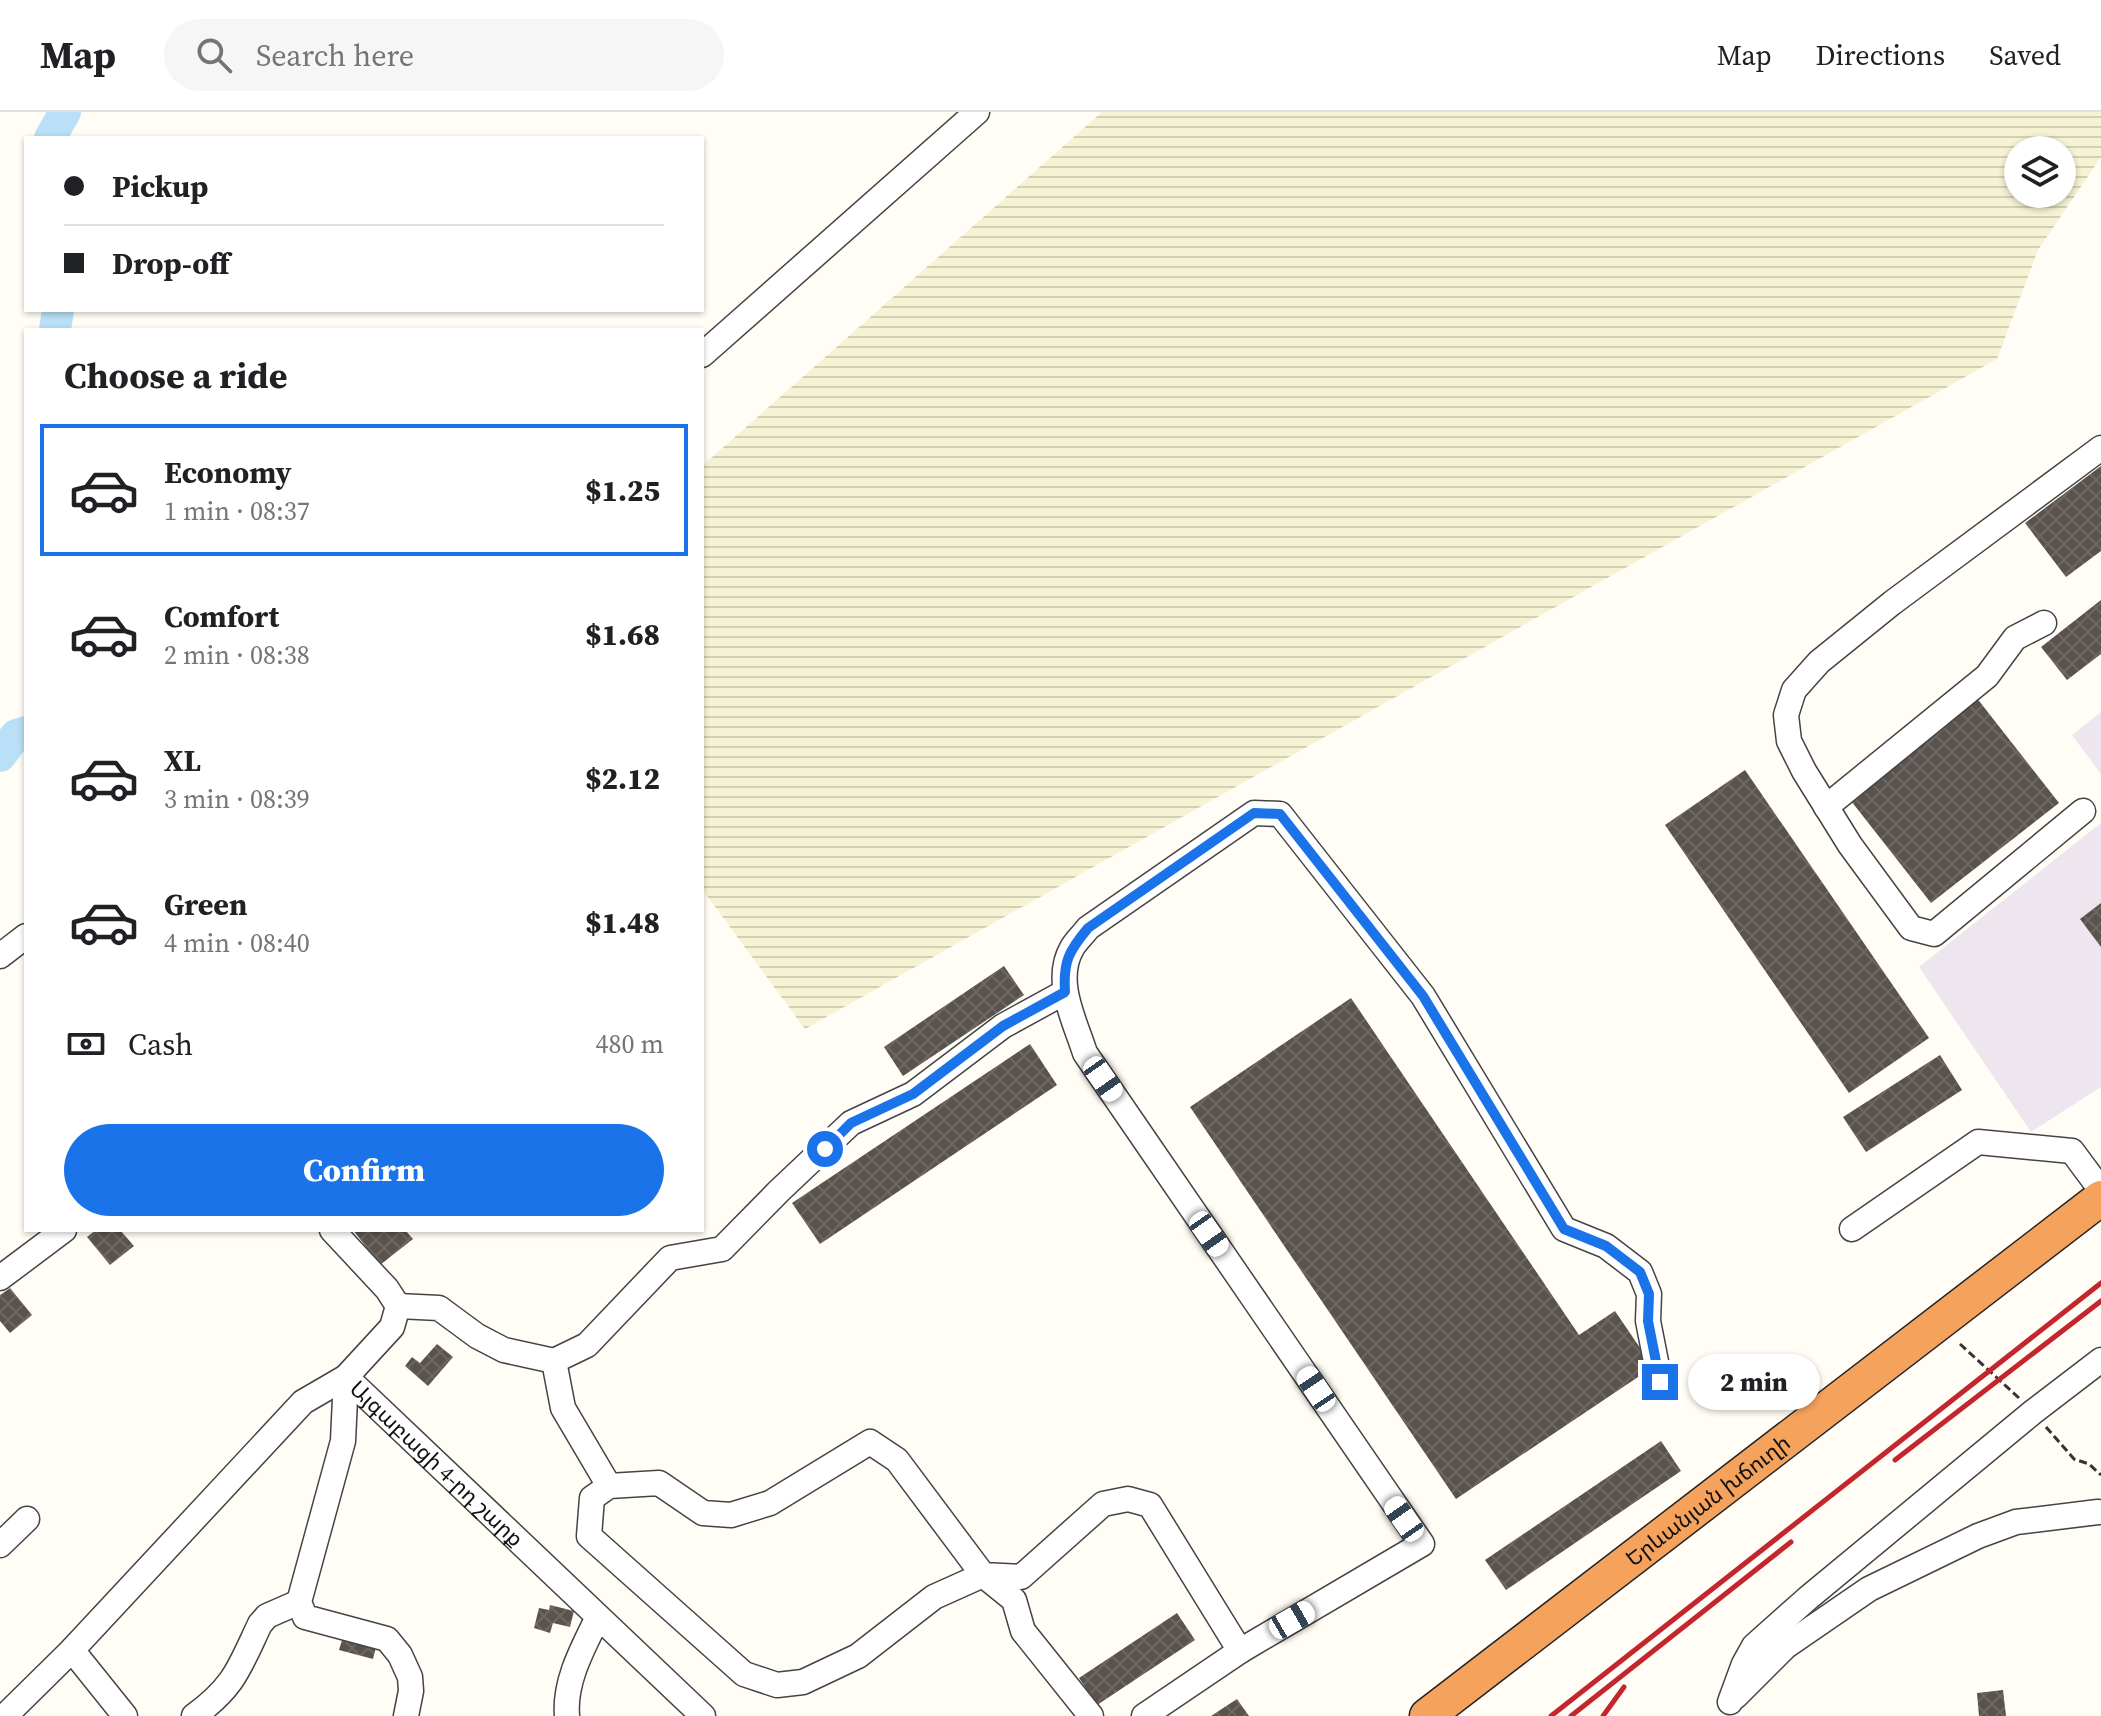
<!DOCTYPE html>
<html lang="en">
<head>
<meta charset="utf-8">
<style>
  :root { --surface:#fff; --page:#f6f6f6; --text:#202124; --muted:#757577; --line:#e0e0e0; --accent:#1a73e8 }
  body { margin:0; font-family:"Source Serif 4","Noto Sans Armenian",serif; background:var(--page); color:var(--text); height:100vh; display:flex; flex-direction:column; font-size:30px; white-space:nowrap }
  * { box-sizing:border-box; margin:0 }
  p { font-size:26px; color:var(--muted) }
  .icon { flex:none; width:44px; height:44px; fill:none; stroke:currentColor; stroke-width:2; stroke-linecap:round; stroke-linejoin:round }
  .map { position:relative; flex:1; overflow:hidden }
  .sheet { position:absolute; left:24px; top:216px; width:680px; height:904px; display:flex; flex-direction:column; background:var(--surface); border-radius:0px; box-shadow:0 2px 6px #0004 }
  .sheet>* { flex:none }
  .guide { position:absolute; left:24px; top:24px; width:680px; height:176px; border-radius:0px; box-shadow:0 2px 6px #0004; display:grid; align-content:center; height:176px; padding:0 40px; background:var(--surface) }
  .tools { position:absolute; left:2004px; top:24px; display:grid; gap:16px }
  .tools a { display:grid; place-items:center; width:72px; height:72px; border-radius:50%; background:var(--surface); box-shadow:0 2px 6px #0004; font-size:40px }
  .end { position:absolute; width:36px; height:36px; margin:-18px; border:10px solid #1a73e8; background:#fff; box-shadow:0 0 0 4px #fff }
  .from { border-radius:50% }
  .bubble { position:absolute; height:56px; border-radius:28px; background:var(--surface); box-shadow:0 2px 6px #0004; font-size:26px; font-weight:800; line-height:56px; text-align:center }
  .car { position:absolute; width:24px; height:48px; margin:-24px -12px; border-radius:10px; box-shadow:0 0 6px 2px #0007; background:linear-gradient(#fff 24%,#345 0 40%,#fff 0 76%,#345 0 86%,#fff 0) }
  .guide b { display:flex; align-items:center; gap:28px; height:76px; font-size:30px }
  .guide b+b { border-top:2px solid var(--line) }
  .guide i { width:20px; height:20px; background:var(--text) }
  ul { padding:0; list-style:none }
  li { display:flex; align-items:center; gap:24px; height:132px; margin:0 16px 12px; padding:0 24px; border:4px solid transparent; border-radius:0px }
  li div { flex:1 }
  li b { display:block; font-size:30px }
  li em { font-style:normal; font-weight:800 }
  li.selected { border-color:var(--accent) }
  li>.icon { width:72px; height:72px; stroke-width:1.5 }
  h2 { padding:0 40px; font-size:36px; line-height:96px }
  .pay { display:flex; align-items:center; gap:20px; height:88px; padding:0 40px; font-size:30px }
  .pay p { margin-inline-start:auto }
  .button { display:flex; gap:16px; margin-top:auto; padding:16px 40px }
  .button a { flex:1; height:92px; border-radius:48px; background:var(--accent); color:#fff; font-size:32px; font-weight:800; line-height:92px; text-align:center }
  header { display:flex; align-items:center; gap:48px; box-sizing:border-box; height:112px; padding:0 40px; background:var(--surface); border-bottom:2px solid var(--line) }
  header strong { font-size:38px }
  nav { display:flex; gap:44px; margin-inline-start:auto; font-size:28px }
  .search { width:560px; height:72px; background:var(--page); display:flex; align-items:center; gap:20px; box-sizing:border-box; padding:0 28px; border-radius:44px; color:var(--muted); font-size:30px }
  .map>svg:first-child { display:block }
  .industrial { fill:#eee6ef }
  .farmland { fill:url(#farmland-rules); fill-rule:evenodd }
  .lines { fill:none; stroke-linecap:round; stroke-linejoin:round }
  .river { stroke:#b9e0f7; stroke-width:32 }
  .building { fill:url(#building-cross-hatch) }
  .minor-casing { stroke:#444; stroke-width:27 }
  .highway-casing { stroke:#222; stroke-width:37 }
  .path { stroke:#333; stroke-width:3; stroke-dasharray:8 4; stroke-linecap:butt }
  .minor { stroke:#fff; stroke-width:24 }
  .highway { stroke:#f5a25d; stroke-width:34 }
  .rail { stroke:#c4262e; stroke-width:5 }
  .route { stroke:#1a73e8; stroke-width:10 }
  .labels { text-anchor:middle; stroke-width:8; stroke-linejoin:round; paint-order:stroke }
  .street-label { font-size:22px; fill:#111; stroke:#fff }
</style>
</head>
<body>
<header>
<strong>Map</strong>
<div class="search"><svg class="icon" aria-label="search" viewBox="0 0 24 24"><circle cx="10" cy="10" r="6"/><path d="M15 15l6 6"/></svg>Search here</div>
<nav><a>Map</a><a>Directions</a><a>Saved</a></nav>
</header>
<div class="map">
<svg width="2101" height="1604" viewBox="0 0 2101 1604">
  <defs>
    <pattern id="farmland-rules" width="6" height="5" patternUnits="userSpaceOnUse" patternTransform="scale(2)"><rect width="6" height="5" fill="#f6f3d4"/><path d="M0 2.5h6" fill="none" stroke="#d2cfb5"/></pattern>
    <pattern id="building-cross-hatch" width="8" height="8" patternUnits="userSpaceOnUse" patternTransform="scale(2)"><rect width="8" height="8" fill="#5a524d"/><path d="M0 0l8 8M0 8l8-8" fill="none" stroke="#6d6662"/></pattern>
  </defs>
  <rect width="100%" height="100%" fill="#fffdf5"/>
  <g class="industrial">
    <polygon points="2101,600 2101,662 2072,623"/>
    <polygon points="2101,711 2101,975 2031,1020 1919,855"/>
  </g>
  <path class="farmland" d="M 1102,0 L 2101,0 L 2101,45 L 2038,138 L 1997,247 L 805,917 L 702,777 L 702,354 ZM 2018,38 L 2062,38 L 2062,82 L 2018,82 Z"/>
  <g class="lines">
    <g class="river">
      <polyline points="50,26 65,0"/>
      <polyline points="55,218 58,198"/>
      <polyline points="0,644 16,623 26,620"/>
    </g>
  </g>
  <g class="building">
    <polygon points="2101,354 2101,439 2066,465 2025,411"/>
    <polygon points="2101,488 2101,542 2067,568 2041,535"/>
    <polygon points="1976,585 2059,691 1931,791 1848,685"/>
    <polygon points="1745,658 1929,926 1849,981 1665,713"/>
    <polygon points="2101,791 2101,835 2080,807"/>
    <polygon points="1004,854 1024,883 903,964 884,935"/>
    <polygon points="1351,886 1579,1223 1615,1199 1653,1255 1456,1387 1190,995"/>
    <polygon points="1030,932 1057,973 820,1132 792,1091"/>
    <polygon points="1940,943 1962,978 1866,1040 1843,1005"/>
    <polygon points="96,1118 120,1118 134,1134 110,1153 87,1125"/>
    <polygon points="353,1118 405,1118 413,1127 380,1153"/>
    <polygon points="10,1176 32,1203 10,1221 0,1209 0,1183"/>
    <polygon points="437,1232 453,1245 428,1274 405,1254 412,1245 420,1251"/>
    <polygon points="1661,1329 1681,1359 1506,1478 1485,1448"/>
    <polygon points="550,1493 574,1499 570,1515 553,1511 550,1521 534,1516 539,1496 549,1498"/>
    <polygon points="1177,1501 1195,1528 1097,1593 1079,1566"/>
    <polygon points="353,1525 377,1531 373,1547 339,1538 342,1528 351,1530"/>
    <polygon points="2003,1578 2006,1604 1979,1604 1977,1581"/>
    <polygon points="1237,1587 1249,1604 1211,1604"/>
  </g>
  <g class="lines">
    <g class="minor-casing">
      <g id="minor">
        <polyline points="702,243 977,0"/>
        <polyline points="1826,695 1987,564 2015,526 2044,511"/>
        <polyline points="2083,699 1934,822 1911,816 1850,733 1804,659 1789,629 1786,603 1794,578 1819,550 1892,491 2101,336"/>
        <polyline points="0,844 26,824"/>
        <polyline points="1852,1117 1978,1030 2072,1039 2101,1078"/>
        <polyline points="332,1118 387,1177 398,1194 392,1215 346,1265 343,1329 299,1490 305,1505 387,1527 400,1543 410,1565 411,1579 406,1604"/>
        <polyline points="0,1166 64,1118"/>
        <polyline points="398,1194 439,1196 477,1224 504,1238 554,1249"/>
        <polyline points="609,1374 563,1296 554,1249 587,1233 670,1146 722,1137 779,1079 851,1011 913,982 1003,914 1065,880"/>
        <polyline points="0,1433 27,1407"/>
        <polyline points="72,1538 125,1604"/>
        <polyline points="1736,1584 1786,1534 1869,1477 1978,1424 2016,1410 2098,1400"/>
        <polyline points="1730,1590 1744,1552 1754,1534 1808,1486 2033,1300 2101,1248"/>
        <path id="s1" d="M 5,1604 L 72,1538 L 303,1290 L 346,1265 L 703,1604"/>
        <path d="M 194,1604 C 235,1574 239,1556 260,1512 L 267,1504 L 299,1490"/>
        <path d="M 567,1604 C 564,1569 583,1536 598,1505"/>
        <polyline points="1091,1604 1023,1519 1014,1488 983,1463 897,1348 870,1330 770,1391 731,1403 703,1401 659,1371 609,1374 592,1386 589,1424 744,1562 777,1573 803,1570 858,1544 934,1485 983,1463 1021,1465 1103,1392 1128,1387 1150,1393 1240,1539"/>
        <path d="M 1144,1604 L 1240,1539 L 1422,1432 L 1085,941 C 1075,909 1053,869 1072,836 C 1076,829 1083,823 1088,816 L 1254,701 L 1280,702 L 1423,884 L 1564,1117 L 1606,1134 L 1640,1160 L 1649,1182 L 1648,1209 L 1660,1270"/>
      </g>
    </g>
    <g class="highway-casing">
      <g id="highway">
        <path id="s2" d="M 1427,1604 L 2101,1086"/>
      </g>
    </g>
    <g class="path">
      <polyline points="1960,1232 2019,1286"/>
      <polyline points="2046,1315 2074,1347 2089,1352 2101,1363"/>
    </g>
    <use href="#minor" class="minor"/>
    <use href="#highway" class="highway"/>
    <g class="rail">
      <polyline points="1895,1348 2101,1189"/>
      <polyline points="1551,1604 2101,1171"/>
      <polyline points="1571,1604 1791,1430"/>
      <polyline points="1603,1604 1624,1575"/>
    </g>
  </g>
  <g class="lines">
    <path class="route" d="M 825,1037 L 851,1011 L 913,982 L 1003,914 L 1065,880 C 1063,849 1069,839 1088,816 L 1254,701 L 1280,702 L 1423,884 L 1564,1117 L 1606,1134 L 1640,1160 L 1649,1182 L 1648,1209 L 1660,1270"/>
  </g>
  <g class="labels">
    <g class="street-label">
      <text dy="8" stroke="none"><textPath href="#s1" startOffset="608">Այգաբացի 4-րդ շարք</textPath></text>
      <text dy="8" stroke="none"><textPath href="#s2" startOffset="354">Երևանյան խճուղի</textPath></text>
    </g>
  </g>
</svg>
<div class="tools">
<a><svg class="icon" aria-label="layers" viewBox="0 0 24 24"><path d="M12 4l9 5-9 5-9-5zM3 14l9 5 9-5"/></svg></a>
</div>
<i class="end from" style="left:825px;top:1037px"></i>
<i class="end" style="left:1660px;top:1270px"></i>
<div class="bubble" style="left:1688px;top:1242px;width:132px">2 min</div>
<i class="car" style="left:1103px;top:967px;rotate:145deg"></i>
<i class="car" style="left:1209px;top:1122px;rotate:145deg"></i>
<i class="car" style="left:1316px;top:1277px;rotate:326deg"></i>
<i class="car" style="left:1404px;top:1407px;rotate:325deg"></i>
<i class="car" style="left:1292px;top:1508px;rotate:60deg"></i>
<div class="guide">
<b><i class="from"></i>Pickup</b>
<b><i></i>Drop-off</b>
</div>
<section class="sheet">
<h2>Choose a ride</h2>
<ul>
<li class="selected"><svg class="icon" aria-label="car" viewBox="0 0 24 24"><path d="M5 17H2v-5l4-1 3-4h7l3 4 3 1v5h-3M9 17h6M6 11h13"/><circle cx="7" cy="17" r="2"/><circle cx="17" cy="17" r="2"/></svg><div><b>Economy</b><p>1 min · 08:37</p></div><em>$1.25</em></li>
<li><svg class="icon" aria-label="car" viewBox="0 0 24 24"><path d="M5 17H2v-5l4-1 3-4h7l3 4 3 1v5h-3M9 17h6M6 11h13"/><circle cx="7" cy="17" r="2"/><circle cx="17" cy="17" r="2"/></svg><div><b>Comfort</b><p>2 min · 08:38</p></div><em>$1.68</em></li>
<li><svg class="icon" aria-label="car" viewBox="0 0 24 24"><path d="M5 17H2v-5l4-1 3-4h7l3 4 3 1v5h-3M9 17h6M6 11h13"/><circle cx="7" cy="17" r="2"/><circle cx="17" cy="17" r="2"/></svg><div><b>XL</b><p>3 min · 08:39</p></div><em>$2.12</em></li>
<li><svg class="icon" aria-label="car" viewBox="0 0 24 24"><path d="M5 17H2v-5l4-1 3-4h7l3 4 3 1v5h-3M9 17h6M6 11h13"/><circle cx="7" cy="17" r="2"/><circle cx="17" cy="17" r="2"/></svg><div><b>Green</b><p>4 min · 08:40</p></div><em>$1.48</em></li>
</ul>
<div class="pay"><svg class="icon" aria-label="cash" viewBox="0 0 24 24"><path d="M3 7h18v10H3z"/><circle cx="12" cy="12" r="2"/></svg>Cash<p>480 m</p></div>
<div class="button"><a>Confirm</a></div>
</section>
</div>
</body>
</html>
